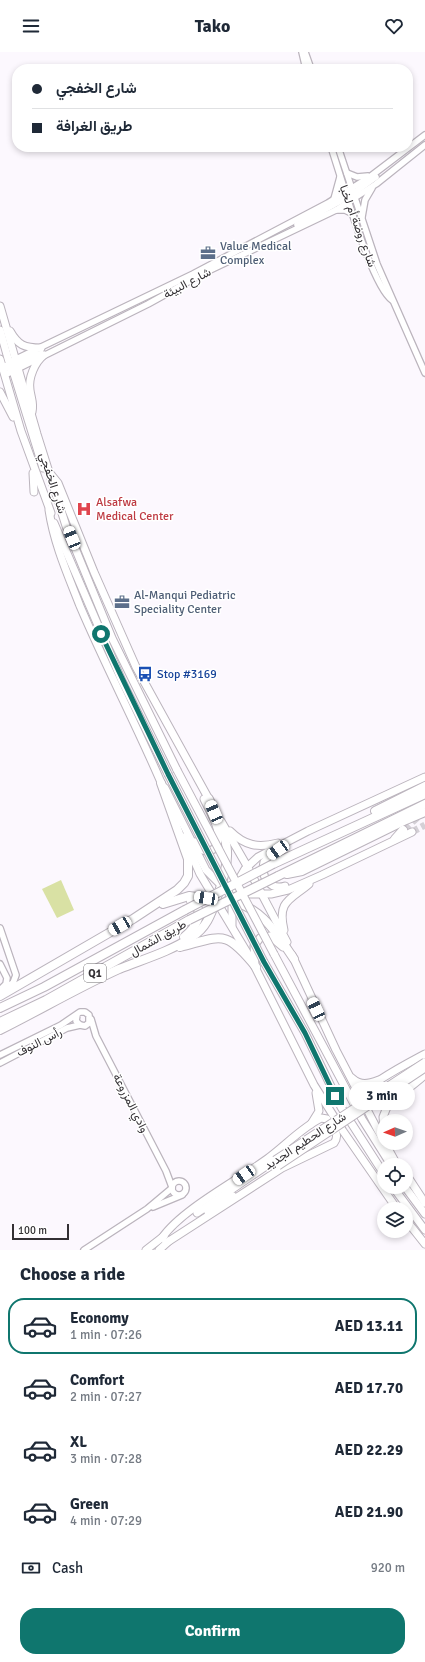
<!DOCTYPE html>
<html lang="en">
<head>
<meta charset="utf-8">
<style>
  :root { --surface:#fff; --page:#f6f6f7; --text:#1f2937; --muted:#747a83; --line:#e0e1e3; --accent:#0f766e }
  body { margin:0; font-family:Signika,Vazirmatn,sans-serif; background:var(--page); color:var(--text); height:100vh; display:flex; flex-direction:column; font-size:15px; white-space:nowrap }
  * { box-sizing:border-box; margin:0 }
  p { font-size:13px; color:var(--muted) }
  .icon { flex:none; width:22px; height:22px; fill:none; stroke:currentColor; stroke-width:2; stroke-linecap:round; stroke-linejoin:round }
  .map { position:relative; height:1198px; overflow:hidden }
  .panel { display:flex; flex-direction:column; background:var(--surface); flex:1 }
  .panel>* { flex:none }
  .top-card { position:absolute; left:12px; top:12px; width:401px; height:88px; border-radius:16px; box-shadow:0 2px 6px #0003; display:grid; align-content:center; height:88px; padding:0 20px; background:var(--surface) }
  .needle { width:26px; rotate:268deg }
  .controls { position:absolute; left:377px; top:1062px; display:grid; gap:8px }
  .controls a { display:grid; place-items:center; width:36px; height:36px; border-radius:50%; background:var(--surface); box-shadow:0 2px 6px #0003; font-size:20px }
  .scale { position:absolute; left:12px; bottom:10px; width:57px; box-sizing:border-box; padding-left:4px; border:2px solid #333034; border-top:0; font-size:11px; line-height:14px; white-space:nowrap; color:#333034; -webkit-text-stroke:3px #fff; paint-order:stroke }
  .end { position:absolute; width:18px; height:18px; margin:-9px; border:5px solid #0f766e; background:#fff; box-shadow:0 0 0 2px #fff }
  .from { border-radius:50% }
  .bubble { position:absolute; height:28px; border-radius:14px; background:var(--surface); box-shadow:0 2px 6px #0003; font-size:13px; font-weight:700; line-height:28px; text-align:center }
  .car { position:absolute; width:12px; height:24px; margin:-12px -6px; border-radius:5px; box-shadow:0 0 3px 1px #0007; background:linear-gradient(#fff 24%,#345 0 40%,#fff 0 76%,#345 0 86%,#fff 0) }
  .top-card b { display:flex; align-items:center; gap:14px; height:38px; font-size:15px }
  .top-card b+b { border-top:1px solid var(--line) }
  .top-card i { width:10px; height:10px; background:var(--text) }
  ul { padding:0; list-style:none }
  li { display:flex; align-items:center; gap:12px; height:56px; margin:0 8px 6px; padding:0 12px; border:2px solid transparent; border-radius:16px }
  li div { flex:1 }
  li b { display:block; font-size:15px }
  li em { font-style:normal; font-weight:700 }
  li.on { border-color:var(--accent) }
  li>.icon { width:36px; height:36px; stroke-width:1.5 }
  h2 { padding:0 20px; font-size:18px; line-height:48px }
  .pay { display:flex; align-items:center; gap:10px; height:44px; padding:0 20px; font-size:15px }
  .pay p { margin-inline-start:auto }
  .action { display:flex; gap:8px; margin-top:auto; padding:8px 20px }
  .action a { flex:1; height:46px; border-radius:16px; background:var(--accent); color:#fff; font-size:16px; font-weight:700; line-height:46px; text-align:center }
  header { display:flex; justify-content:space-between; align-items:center; height:52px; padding:0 20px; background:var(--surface); font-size:18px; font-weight:700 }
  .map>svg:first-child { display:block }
  .pitch { fill:#d9e1a4 }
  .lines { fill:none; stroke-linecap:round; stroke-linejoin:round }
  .trunk-tunnel { stroke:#d4d0d6; stroke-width:7; stroke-dasharray:7 3.5; stroke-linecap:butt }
  .motorway-tunnel { stroke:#d4d0d6; stroke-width:8; stroke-dasharray:8 4; stroke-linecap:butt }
  .tertiary-casing { stroke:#bbb4bd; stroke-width:8 }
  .primary-casing { stroke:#bbb4bd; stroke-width:9 }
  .trunk-casing { stroke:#bbb4bd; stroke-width:9 }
  .motorway-casing { stroke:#bbb4bd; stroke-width:10 }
  .tertiary { stroke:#fff; stroke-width:5.5 }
  .primary { stroke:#fff; stroke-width:7 }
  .trunk { stroke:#fff; stroke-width:7 }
  .motorway { stroke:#fff; stroke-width:8 }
  .primary-bridge-casing { stroke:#bbb4bd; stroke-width:9; stroke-linecap:butt }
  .trunk-bridge-casing { stroke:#bbb4bd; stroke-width:9; stroke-linecap:butt }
  .motorway-bridge-casing { stroke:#bbb4bd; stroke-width:10; stroke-linecap:butt }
  .primary-bridge { stroke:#fff; stroke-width:7 }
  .trunk-bridge { stroke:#fff; stroke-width:7 }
  .motorway-bridge { stroke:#fff; stroke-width:8 }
  .route { stroke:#0f766e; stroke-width:5 }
  .labels { text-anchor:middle; stroke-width:3; stroke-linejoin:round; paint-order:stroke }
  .shield { fill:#fff; stroke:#706e71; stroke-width:1 }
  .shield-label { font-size:11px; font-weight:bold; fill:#333034 }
  .street-label { font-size:12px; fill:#333034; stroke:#fff }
  .service-label { font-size:12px; fill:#4e5e75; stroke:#fff; text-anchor:start }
  .health-label { font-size:12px; fill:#be3a42; stroke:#fff; text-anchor:start }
  .transit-label { font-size:12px; fill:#164399; stroke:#fff; text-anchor:start }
</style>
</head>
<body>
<header><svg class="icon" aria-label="menu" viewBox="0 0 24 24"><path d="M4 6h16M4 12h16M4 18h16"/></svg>Tako<svg class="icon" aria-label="heart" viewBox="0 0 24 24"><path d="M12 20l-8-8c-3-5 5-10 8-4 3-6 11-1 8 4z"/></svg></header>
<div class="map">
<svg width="425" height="1198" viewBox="0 0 425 1198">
  <rect width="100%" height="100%" fill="#fcf8fe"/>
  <polygon class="pitch" points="61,828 74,858 57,866 42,837"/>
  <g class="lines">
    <polyline class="trunk-tunnel" points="412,780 425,773"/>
    <polyline class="motorway-tunnel" points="403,778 417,765"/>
    <g class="tertiary-casing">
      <g id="tertiary">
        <polyline points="302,0 306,17"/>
        <polyline points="305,0 311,17"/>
        <path d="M 331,95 C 341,124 371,233 392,248"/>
        <polyline points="338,95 377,212 425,321"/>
        <polyline points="347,121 357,125 368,124"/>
        <polyline points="351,143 376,125"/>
        <polyline points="334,147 340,125"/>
        <polyline points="336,158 345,158 353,162"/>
        <polyline points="362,165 365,148 372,136"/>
        <polyline points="297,173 344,147 350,142"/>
        <polyline points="12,309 193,222 328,151 371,124 425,83"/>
        <polyline points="5,323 148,252 204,221 336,158 376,132 425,93"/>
        <polyline points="0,876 16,923 13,931 0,938"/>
        <polyline points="0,912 7,926 6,932 2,936"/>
        <polyline points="91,967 96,984 166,1119 172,1135"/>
        <polyline points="0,1003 61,973 80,960 85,960 89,963 89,971 85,974 80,973 76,969 77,963"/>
        <polyline points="0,1011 67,976 80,973"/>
        <circle cx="179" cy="1136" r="7"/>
        <polyline points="153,1155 182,1143"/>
        <polyline points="84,1198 147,1157 172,1136"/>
      </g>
    </g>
    <g class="primary-casing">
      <g id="primary">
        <path d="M 425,1002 C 414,1008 371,1030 367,1039 C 365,1045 370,1049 374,1053 C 387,1056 414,1032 425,1023"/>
        <polyline points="208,1160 233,1144"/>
        <polyline points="197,1161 275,1108"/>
        <path d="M 162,1186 C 181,1158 238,1128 267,1107 C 285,1094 301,1076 321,1066 L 327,1067 C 332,1075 341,1082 334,1091 L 282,1116 L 166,1191"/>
        <polyline points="146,1198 164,1184"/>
        <polyline points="159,1198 169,1189"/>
      </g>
    </g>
    <g class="trunk-casing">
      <g id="trunk">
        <polyline points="0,254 37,382 66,474 112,586 177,718"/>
        <polyline points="0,278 9,310 16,316"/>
        <path d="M 10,279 C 18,293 24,296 41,296 L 38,302 L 14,313"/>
        <polyline points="0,307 21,379 51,461"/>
        <polyline points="2,314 8,315 13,319 43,416"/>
        <polyline points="0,340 13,365"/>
        <path d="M 32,360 C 34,351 31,346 30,338 C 28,326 35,310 44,303"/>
        <polyline points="49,420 58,431 94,520 136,615 211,751"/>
        <polyline points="33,421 34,440"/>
        <path d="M 49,458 C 54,492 68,523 80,554 C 106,615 137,674 163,735"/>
        <polyline points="54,471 122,629 168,722"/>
        <polyline points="165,736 206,818 222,834 249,842 271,842 288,838 322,823 412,780"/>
        <polyline points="221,769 247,814 287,890"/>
        <path d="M 230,779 C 245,794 258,796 278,791"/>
        <polyline points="184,785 200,822 248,902"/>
        <path d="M 195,790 C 200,797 205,802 214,797 C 226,784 210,760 204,747"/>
        <path d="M 274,800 L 264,810 C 260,824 270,839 285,834"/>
        <polyline points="235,834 245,817 258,805 308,779 425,725"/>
        <polyline points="232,844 232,874"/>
        <path d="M 284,878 C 277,849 290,848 309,832"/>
        <polyline points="274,902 362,1067 391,1113"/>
        <polyline points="292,903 336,998 384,1090"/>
        <polyline points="264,910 305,981 341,1055 384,1122"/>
        <polyline points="253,911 314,1033 343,1079 397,1157"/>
        <polyline points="255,914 254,894 260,886 270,884 283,895"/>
        <path d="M 352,1026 C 361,1034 368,1032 379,1028"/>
        <polyline points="311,1072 319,1059 316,1041"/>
        <polyline points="384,1077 383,1065 389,1050"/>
        <polyline points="385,1091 397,1113"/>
        <polyline points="406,1122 425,1151"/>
        <polyline points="393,1135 425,1178"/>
        <polyline points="405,1135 425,1162"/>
        <polyline points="406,1168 425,1192"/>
      </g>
    </g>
    <g class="motorway-casing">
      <g id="motorway">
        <polyline points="375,759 425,734"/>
        <polyline points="395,787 403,778"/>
        <polyline points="273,812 425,742"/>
        <polyline points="287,822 302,819 406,768 425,760"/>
        <polyline points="278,824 425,752"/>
        <path d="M 227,849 C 260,852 277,882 294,907"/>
        <polyline points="163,852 189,844 211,847"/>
        <path d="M 184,885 C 195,876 207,860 191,849"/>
        <path d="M 180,895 C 223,884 225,877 256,915"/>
        <polyline points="0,944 133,867 177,838 184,831 188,824 188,807 161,731"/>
        <polyline points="0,956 44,935 185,858"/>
        <polyline points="0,970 46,948 189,868"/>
        <path d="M 0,978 C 40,958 79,935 119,917 C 144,907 169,900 192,885 C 206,876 211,863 216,848 C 234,799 229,793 209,747"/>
      </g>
    </g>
    <use href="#tertiary" class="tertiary"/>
    <use href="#primary" class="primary"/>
    <use href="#trunk" class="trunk"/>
    <use href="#motorway" class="motorway"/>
    <g class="primary-bridge-casing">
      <g id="primary-bridge">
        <polyline points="275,1108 425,1010"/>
        <polyline points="278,1114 425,1016"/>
      </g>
    </g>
    <g class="trunk-bridge-casing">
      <g id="trunk-bridge">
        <polyline points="177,718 274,902"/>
        <polyline points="168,722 264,910"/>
      </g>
    </g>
    <g class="motorway-bridge-casing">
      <g id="motorway-bridge">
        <polyline points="185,858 273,812"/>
        <polyline points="189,868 278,824"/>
      </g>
    </g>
    <use href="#primary-bridge" class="primary-bridge"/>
    <use href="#trunk-bridge" class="trunk-bridge"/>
    <use href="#motorway-bridge" class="motorway-bridge"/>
  </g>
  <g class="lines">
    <polyline class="route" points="101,582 168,722 264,910 305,981 335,1044"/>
  </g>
  <defs>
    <g id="office-bare" transform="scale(1.2)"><path d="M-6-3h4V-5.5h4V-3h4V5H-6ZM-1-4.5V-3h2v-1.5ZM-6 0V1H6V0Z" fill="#5c6f8a" stroke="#fff" stroke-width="2.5" paint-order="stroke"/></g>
    <g id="hospital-bare" transform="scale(1.2)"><path d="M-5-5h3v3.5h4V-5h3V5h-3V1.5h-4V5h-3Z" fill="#e0444e" stroke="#fff" stroke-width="2.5" paint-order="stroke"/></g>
    <g id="bus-bare" transform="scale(1.2)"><path d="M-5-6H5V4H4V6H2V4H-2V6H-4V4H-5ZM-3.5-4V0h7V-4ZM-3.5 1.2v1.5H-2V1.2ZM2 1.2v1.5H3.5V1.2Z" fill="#1a4fb4" stroke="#fff" stroke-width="2.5" paint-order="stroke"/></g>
  </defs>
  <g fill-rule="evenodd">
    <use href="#office-bare" x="208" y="201"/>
    <use href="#hospital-bare" x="84" y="457"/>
    <use href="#office-bare" x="122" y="550"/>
    <use href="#bus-bare" x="145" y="622"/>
  </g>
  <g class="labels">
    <rect class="shield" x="84" y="912" width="22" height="18" rx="3"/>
    <g class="shield-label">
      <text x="95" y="925">Q1</text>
    </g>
    <g class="street-label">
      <text transform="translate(358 174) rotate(70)" y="4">شارع روضة أم لخبا</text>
      <text transform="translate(187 231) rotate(-28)" y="4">شارع البيئة</text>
      <text transform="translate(53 431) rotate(72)" y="4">شارع الخفجي</text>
      <text transform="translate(158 886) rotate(-29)" y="4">طريق الشمال</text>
      <text transform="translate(39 990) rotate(-27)" y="4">رأس النوف</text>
      <text transform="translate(131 1051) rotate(63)" y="4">وادي المزروعة</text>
      <text transform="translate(305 1089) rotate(-33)" y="4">شارع الحطيم الجديد</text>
    </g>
    <g class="service-label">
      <text x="220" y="198">Value Medical<tspan x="220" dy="14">Complex</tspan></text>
      <text x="134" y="547">Al-Manqui Pediatric<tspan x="134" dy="14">Speciality Center</tspan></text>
    </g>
    <g class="health-label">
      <text x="96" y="454">Alsafwa<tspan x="96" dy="14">Medical Center</tspan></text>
    </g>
    <g class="transit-label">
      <text x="157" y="626">Stop #3169</text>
    </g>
  </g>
</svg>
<div class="controls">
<a><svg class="needle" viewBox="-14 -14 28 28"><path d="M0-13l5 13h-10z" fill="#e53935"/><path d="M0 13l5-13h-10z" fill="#747a83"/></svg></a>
<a><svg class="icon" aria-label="locate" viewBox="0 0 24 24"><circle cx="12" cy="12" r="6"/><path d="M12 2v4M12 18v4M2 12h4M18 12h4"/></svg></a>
<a><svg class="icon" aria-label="layers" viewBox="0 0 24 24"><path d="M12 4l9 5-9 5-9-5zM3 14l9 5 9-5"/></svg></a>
</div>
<div class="scale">100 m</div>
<i class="end from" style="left:101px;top:582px"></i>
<i class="end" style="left:335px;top:1044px"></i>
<div class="bubble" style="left:349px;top:1030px;width:66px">3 min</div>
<i class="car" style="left:72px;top:486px;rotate:338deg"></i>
<i class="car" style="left:214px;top:760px;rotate:337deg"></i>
<i class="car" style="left:278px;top:798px;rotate:235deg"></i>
<i class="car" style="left:206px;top:846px;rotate:279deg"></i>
<i class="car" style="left:120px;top:874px;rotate:240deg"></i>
<i class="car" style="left:316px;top:957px;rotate:335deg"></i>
<i class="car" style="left:244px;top:1123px;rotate:236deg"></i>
<div class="top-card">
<b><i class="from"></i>شارع الخفجي</b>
<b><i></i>طريق الغرافة</b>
</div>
</div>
<section class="panel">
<h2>Choose a ride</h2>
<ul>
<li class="on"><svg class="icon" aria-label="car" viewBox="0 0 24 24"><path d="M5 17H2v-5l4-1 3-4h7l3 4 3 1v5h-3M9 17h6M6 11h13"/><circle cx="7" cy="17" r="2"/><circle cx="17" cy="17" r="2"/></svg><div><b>Economy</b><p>1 min · 07:26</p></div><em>AED 13.11</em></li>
<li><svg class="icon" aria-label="car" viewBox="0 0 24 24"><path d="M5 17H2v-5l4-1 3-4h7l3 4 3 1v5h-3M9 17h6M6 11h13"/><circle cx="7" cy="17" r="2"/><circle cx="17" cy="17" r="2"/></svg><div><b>Comfort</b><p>2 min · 07:27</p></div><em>AED 17.70</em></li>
<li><svg class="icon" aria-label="car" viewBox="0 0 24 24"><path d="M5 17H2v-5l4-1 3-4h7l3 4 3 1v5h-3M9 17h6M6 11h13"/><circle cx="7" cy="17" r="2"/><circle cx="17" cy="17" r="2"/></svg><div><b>XL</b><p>3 min · 07:28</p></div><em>AED 22.29</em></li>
<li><svg class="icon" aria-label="car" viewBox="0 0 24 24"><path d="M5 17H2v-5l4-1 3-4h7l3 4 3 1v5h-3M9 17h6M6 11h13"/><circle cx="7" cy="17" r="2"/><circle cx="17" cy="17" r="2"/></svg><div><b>Green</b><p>4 min · 07:29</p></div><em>AED 21.90</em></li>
</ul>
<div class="pay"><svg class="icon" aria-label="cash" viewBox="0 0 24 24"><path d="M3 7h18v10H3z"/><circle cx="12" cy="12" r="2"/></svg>Cash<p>920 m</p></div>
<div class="action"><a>Confirm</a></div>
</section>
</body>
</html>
